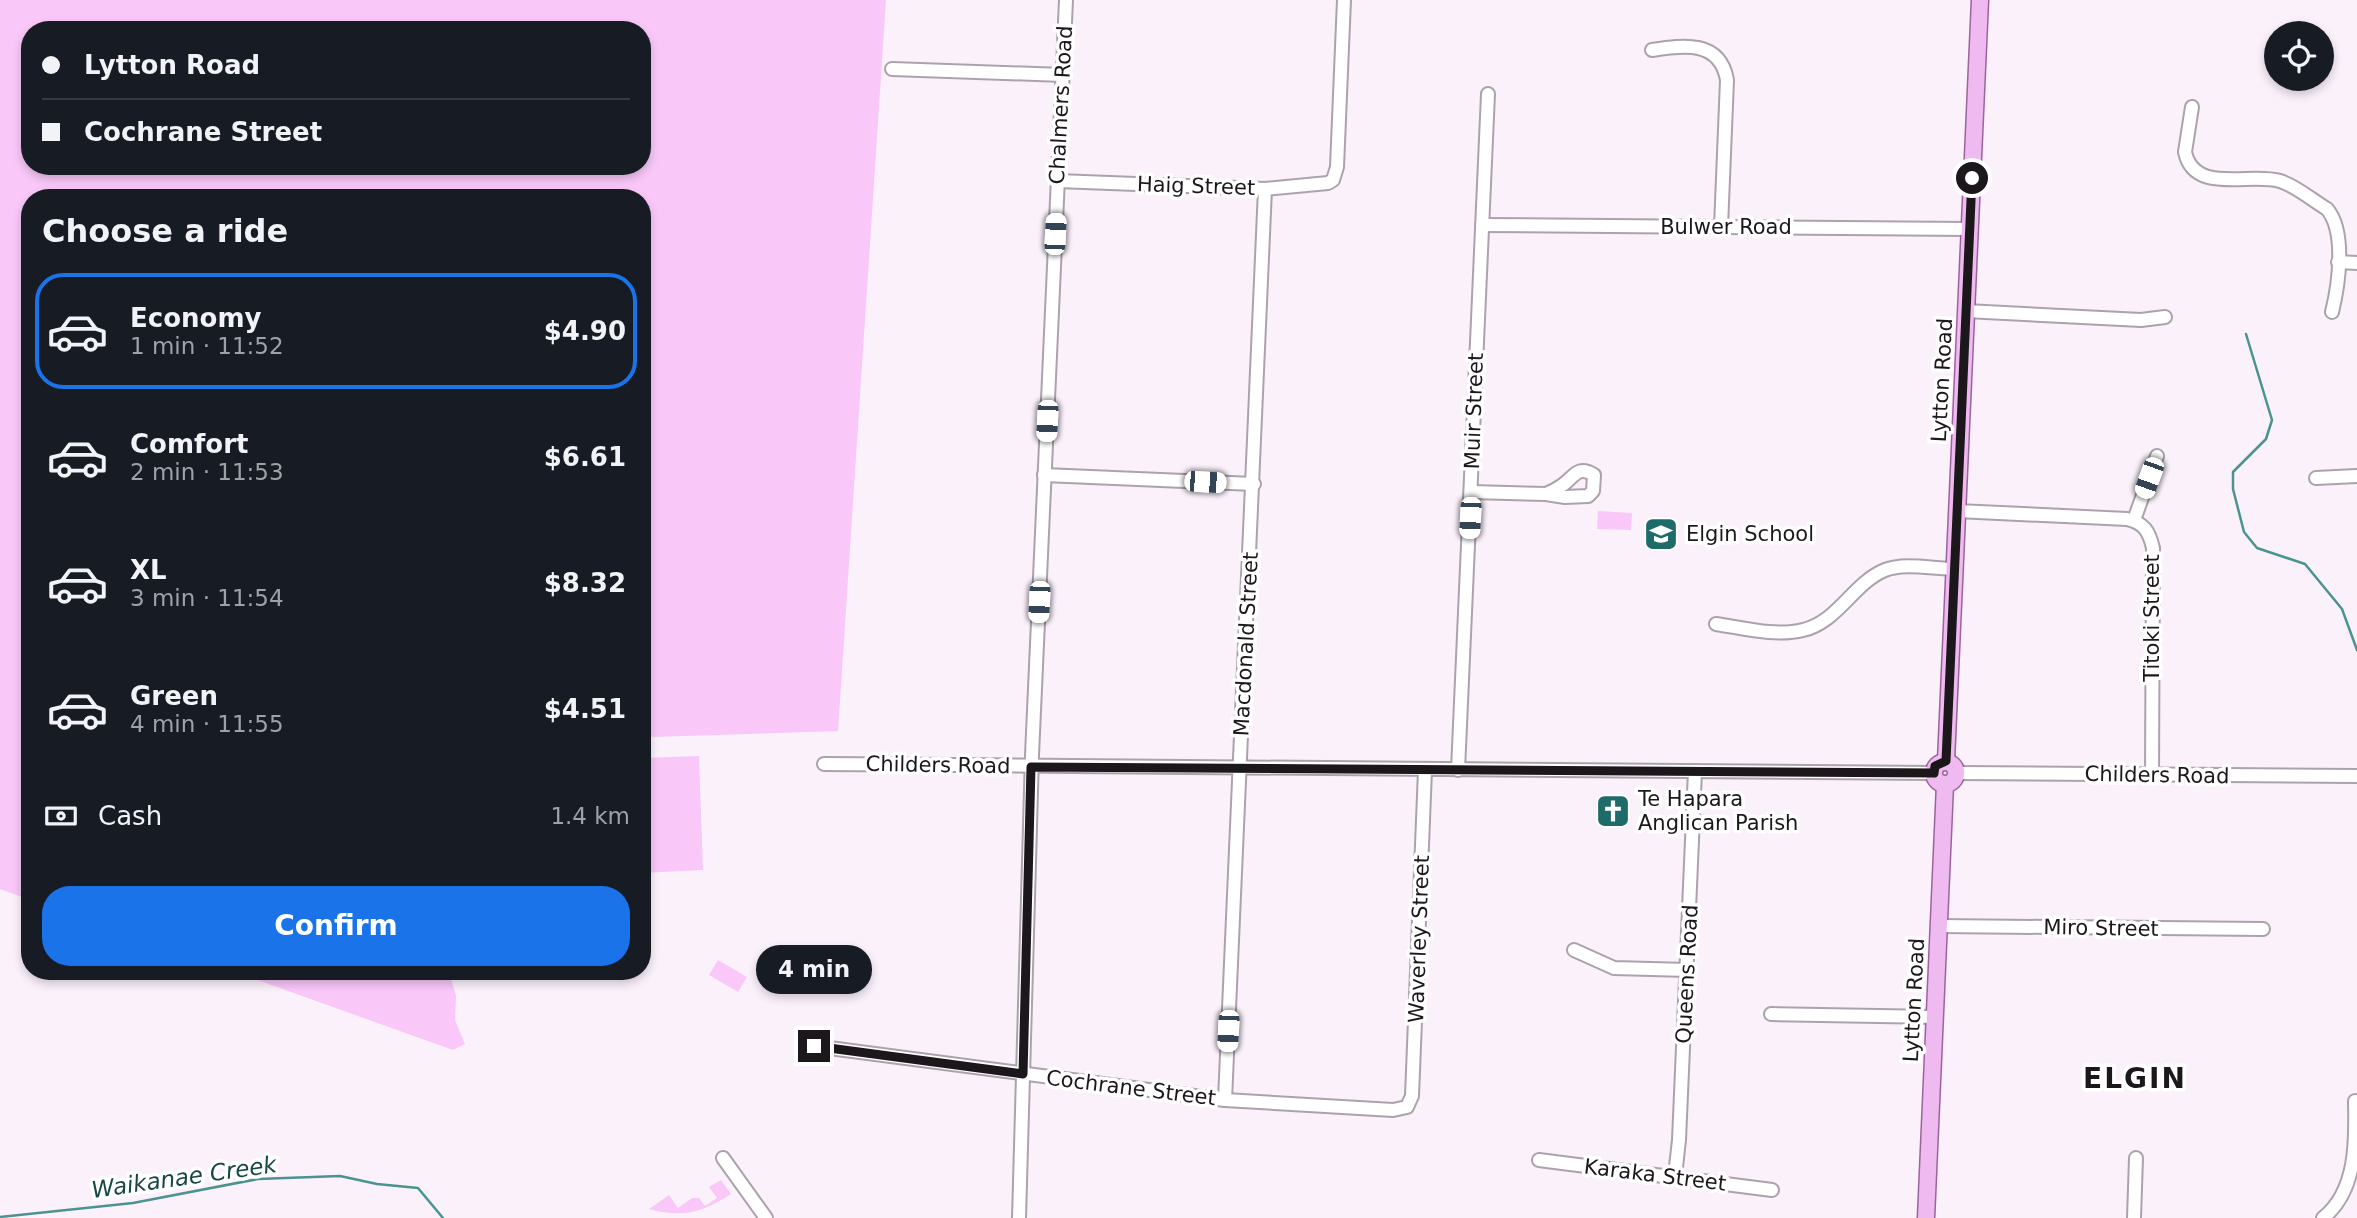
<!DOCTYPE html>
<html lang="en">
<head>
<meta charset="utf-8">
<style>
  :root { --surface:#171b24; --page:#242831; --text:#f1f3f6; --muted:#9ea1a6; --line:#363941; --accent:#1a73e8 }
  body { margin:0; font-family:"DejaVu Sans",sans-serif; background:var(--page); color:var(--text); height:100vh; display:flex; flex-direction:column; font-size:26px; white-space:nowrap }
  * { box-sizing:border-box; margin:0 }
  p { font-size:23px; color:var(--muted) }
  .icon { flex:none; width:38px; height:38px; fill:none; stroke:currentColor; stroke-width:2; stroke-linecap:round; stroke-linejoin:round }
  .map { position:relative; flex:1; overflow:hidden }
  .panel { position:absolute; left:21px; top:189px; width:630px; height:791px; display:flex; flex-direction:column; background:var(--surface); border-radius:28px; box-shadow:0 4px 10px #0003 }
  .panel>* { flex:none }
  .top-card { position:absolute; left:21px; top:21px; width:630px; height:154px; border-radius:28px; box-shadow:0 4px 10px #0003; display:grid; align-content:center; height:154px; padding:0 21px; background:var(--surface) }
  .controls { position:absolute; left:2264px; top:21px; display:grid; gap:14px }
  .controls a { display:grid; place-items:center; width:70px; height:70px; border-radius:50%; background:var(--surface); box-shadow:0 4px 10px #0003; font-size:35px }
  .end { position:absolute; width:32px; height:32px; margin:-16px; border:9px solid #1b171b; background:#fff; box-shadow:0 0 0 4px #fff }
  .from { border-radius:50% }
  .bubble { position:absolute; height:49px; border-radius:24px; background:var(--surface); box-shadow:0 4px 10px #0003; font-size:23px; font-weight:600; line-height:49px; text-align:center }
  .car { position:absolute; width:21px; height:42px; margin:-21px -10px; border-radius:9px; box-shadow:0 0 5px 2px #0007; background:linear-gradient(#fff 24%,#345 0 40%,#fff 0 76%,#345 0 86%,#fff 0) }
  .top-card b { display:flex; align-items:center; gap:24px; height:66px; font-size:26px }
  .top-card b+b { border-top:2px solid var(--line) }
  .top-card i { width:18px; height:18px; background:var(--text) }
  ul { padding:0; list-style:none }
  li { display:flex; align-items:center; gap:21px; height:116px; margin:0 14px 10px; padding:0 7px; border:4px solid transparent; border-radius:28px }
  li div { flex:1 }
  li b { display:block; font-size:26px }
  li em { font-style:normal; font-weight:600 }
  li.on { border-color:var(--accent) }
  li>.icon { width:63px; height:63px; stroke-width:1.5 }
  h2 { padding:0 21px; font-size:32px; line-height:84px }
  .pay { display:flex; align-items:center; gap:18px; height:77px; padding:0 21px; font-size:26px }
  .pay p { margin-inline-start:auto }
  .primary-button { display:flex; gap:14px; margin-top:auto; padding:14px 21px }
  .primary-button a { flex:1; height:80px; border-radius:28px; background:var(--accent); color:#fff; font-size:28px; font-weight:600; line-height:80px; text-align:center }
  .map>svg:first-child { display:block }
  .green { fill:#f9c8f9; fill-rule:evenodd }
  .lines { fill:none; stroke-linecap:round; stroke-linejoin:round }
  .stream { stroke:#4a9391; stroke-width:2.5 }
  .minor-casing { stroke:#aca2ac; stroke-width:16 }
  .major-casing { stroke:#9d639e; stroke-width:19 }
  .minor { stroke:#fff; stroke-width:12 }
  .major { stroke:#eebaef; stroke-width:16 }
  .route { stroke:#1b171b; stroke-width:9 }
  .labels { text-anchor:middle; stroke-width:7; stroke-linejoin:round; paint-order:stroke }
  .street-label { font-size:21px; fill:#1b171b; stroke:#fff }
  .poi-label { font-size:21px; fill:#1b171b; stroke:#fff; text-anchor:start }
  .water-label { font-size:23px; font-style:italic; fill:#174745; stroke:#fff }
  .district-label { font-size:28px; font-weight:bold; letter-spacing:2px; fill:#1b171b; stroke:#fff }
</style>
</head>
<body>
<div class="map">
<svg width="2357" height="1218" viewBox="0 0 2357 1218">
  <rect width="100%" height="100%" fill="#fbf1fb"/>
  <g class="green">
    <path d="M 0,0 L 886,0 L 838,731 L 654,737 L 642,734 L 642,198 L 30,198 L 30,900 L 0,889 ZM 30,30 L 642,30 L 642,166 L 30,166 Z"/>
    <polygon points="1598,511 1632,513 1631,530 1597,529"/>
    <polygon points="699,756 703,870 642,873 642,758"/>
    <polygon points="718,960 747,977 738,992 709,975"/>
    <polygon points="232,971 449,971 456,996 455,1020 465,1044 453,1050"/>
    <path d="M 721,1180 L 731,1194 C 702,1213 682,1218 649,1209 L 669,1195 L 678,1208 L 692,1198 L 699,1198 L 705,1206 L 717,1198 L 709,1187 Z"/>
  </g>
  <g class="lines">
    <g class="stream">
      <polyline points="2246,334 2272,420 2266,439 2233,472 2233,489 2244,532 2257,548 2305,564 2342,609 2357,650"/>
      <polyline points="0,1217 133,1203 258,1179 340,1176 377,1184 418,1188 443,1218"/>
    </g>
    <g class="minor-casing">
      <g id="minor">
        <path d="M 1652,50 C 1684,45 1720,40 1727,80 L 1721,227"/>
        <polyline points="892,69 1063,75"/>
        <path d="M 2192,107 L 2185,152 C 2194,195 2250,172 2280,181 C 2296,186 2312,200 2327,209 C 2346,231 2339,284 2332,312"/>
        <polyline points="1058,181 1265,189 1328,183 1333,180 1337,167 1344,0"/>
        <polyline points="1482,225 1969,229"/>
        <polyline points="2338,262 2357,263"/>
        <polyline points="1966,311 2141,320 2165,317"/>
        <polyline points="1044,475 1254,484"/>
        <polyline points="2316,478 2357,476"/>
        <path d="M 1471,492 L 1546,494 L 1565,497 L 1588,496 L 1593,491 L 1594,475 C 1577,464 1574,478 1561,486 C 1557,489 1551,492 1546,494"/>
        <path d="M 1957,511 L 2127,519 C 2144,523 2149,531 2153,548 L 2152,775"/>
        <polyline points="2134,520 2157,456"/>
        <path d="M 1716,624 C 1743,628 1776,637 1803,630 C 1838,622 1853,583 1885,570 C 1905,562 1933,569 1955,569"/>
        <polyline points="824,764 1934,773"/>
        <polyline points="1458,770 1488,94"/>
        <polyline points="1957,773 2357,776"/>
        <polyline points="1939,926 2263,929"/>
        <polyline points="1574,950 1614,968 1688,970"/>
        <polyline points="1771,1014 1935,1017"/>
        <polyline points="814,1046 1225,1100 1393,1110 1407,1107 1412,1096 1425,770"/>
        <polyline points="1225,1100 1265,189"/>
        <polyline points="723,1158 766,1218"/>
        <polyline points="1539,1160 1772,1190"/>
        <polyline points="1675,1176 1679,1140 1695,771"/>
        <polyline points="1019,1218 1032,755 1066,0"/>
        <polyline points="2134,1218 2136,1158"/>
        <path d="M 2323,1218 C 2357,1191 2356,1141 2355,1101"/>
      </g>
    </g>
    <g class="major-casing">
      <g id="major">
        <polyline points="1946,761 1980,0"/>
        <circle cx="1945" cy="773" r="11"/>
        <polyline points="1926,1218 1945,784"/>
      </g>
    </g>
    <use href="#minor" class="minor"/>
    <use href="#major" class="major"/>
  </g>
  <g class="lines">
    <polyline class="route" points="814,1046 1023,1074 1031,767 1934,773 1935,766 1946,761 1972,178"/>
  </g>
  <defs>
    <g id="school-square" transform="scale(1.75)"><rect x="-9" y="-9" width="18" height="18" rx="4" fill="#1f6b69" stroke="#fff"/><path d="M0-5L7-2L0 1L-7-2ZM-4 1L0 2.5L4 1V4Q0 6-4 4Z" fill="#fff"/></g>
    <g id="church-square" transform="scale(1.75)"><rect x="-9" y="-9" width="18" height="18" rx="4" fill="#1f6b69" stroke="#fff"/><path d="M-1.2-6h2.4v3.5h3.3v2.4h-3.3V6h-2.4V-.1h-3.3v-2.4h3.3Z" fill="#fff"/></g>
  </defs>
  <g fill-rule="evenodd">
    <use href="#school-square" x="1661" y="534"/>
    <use href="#church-square" x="1613" y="811"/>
  </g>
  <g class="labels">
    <g class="street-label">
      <text transform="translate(1061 105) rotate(-87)" y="7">Chalmers Road</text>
      <text transform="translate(1196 186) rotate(2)" y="7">Haig Street</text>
      <text x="1726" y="234">Bulwer Road</text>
      <text transform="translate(1942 380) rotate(-87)" y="7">Lytton Road</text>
      <text transform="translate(1474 411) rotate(-88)" y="7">Muir Street</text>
      <text transform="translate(2152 618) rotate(-90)" y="7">Titoki Street</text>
      <text transform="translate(1246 644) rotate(-87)" y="7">Macdonald Street</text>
      <text transform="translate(938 765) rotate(1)" y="7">Childers Road</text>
      <text transform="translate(2157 775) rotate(1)" y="7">Childers Road</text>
      <text transform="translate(2101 928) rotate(1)" y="7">Miro Street</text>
      <text transform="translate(1419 939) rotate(-88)" y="7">Waverley Street</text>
      <text transform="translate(1687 974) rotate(-87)" y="7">Queens Road</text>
      <text transform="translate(1914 1000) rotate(-87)" y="7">Lytton Road</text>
      <text transform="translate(1131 1088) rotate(7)" y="7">Cochrane Street</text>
      <text transform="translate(1655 1175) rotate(7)" y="7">Karaka Street</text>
    </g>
    <g class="poi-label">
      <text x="1686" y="541">Elgin School</text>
      <text x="1638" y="806">Te Hapara<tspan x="1638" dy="24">Anglican Parish</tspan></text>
    </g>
    <g class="water-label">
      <text transform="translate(184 1177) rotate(-8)" y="8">Waikanae Creek</text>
    </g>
    <g class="district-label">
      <text x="2135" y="1088">ELGIN</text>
    </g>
  </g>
</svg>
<div class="controls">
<a><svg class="icon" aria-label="locate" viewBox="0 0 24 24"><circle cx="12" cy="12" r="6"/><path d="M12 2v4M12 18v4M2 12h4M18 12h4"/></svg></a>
</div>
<i class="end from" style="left:1972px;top:178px"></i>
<i class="end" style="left:814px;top:1046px"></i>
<div class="bubble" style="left:756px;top:945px;width:116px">4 min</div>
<i class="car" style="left:1055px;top:234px;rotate:3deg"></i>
<i class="car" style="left:1047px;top:421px;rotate:183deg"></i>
<i class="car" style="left:2149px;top:478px;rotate:200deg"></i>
<i class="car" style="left:1205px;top:482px;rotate:93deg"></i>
<i class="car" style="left:1470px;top:518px;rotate:183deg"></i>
<i class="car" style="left:1039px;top:602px;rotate:183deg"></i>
<i class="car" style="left:1228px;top:1031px;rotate:183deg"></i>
<div class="top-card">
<b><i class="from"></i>Lytton Road</b>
<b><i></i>Cochrane Street</b>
</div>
<section class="panel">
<h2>Choose a ride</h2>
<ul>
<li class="on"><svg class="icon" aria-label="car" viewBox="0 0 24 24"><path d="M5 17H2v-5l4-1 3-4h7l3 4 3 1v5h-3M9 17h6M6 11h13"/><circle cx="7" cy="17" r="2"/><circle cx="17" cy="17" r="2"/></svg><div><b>Economy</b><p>1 min · 11:52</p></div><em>$4.90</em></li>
<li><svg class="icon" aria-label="car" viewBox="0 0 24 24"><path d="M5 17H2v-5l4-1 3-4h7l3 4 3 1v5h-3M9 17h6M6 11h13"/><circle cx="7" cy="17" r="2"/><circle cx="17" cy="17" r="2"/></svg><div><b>Comfort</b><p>2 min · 11:53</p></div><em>$6.61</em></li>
<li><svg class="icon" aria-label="car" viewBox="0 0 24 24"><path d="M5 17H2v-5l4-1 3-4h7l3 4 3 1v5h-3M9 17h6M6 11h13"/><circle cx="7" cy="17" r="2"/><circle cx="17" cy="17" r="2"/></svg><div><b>XL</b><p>3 min · 11:54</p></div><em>$8.32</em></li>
<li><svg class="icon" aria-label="car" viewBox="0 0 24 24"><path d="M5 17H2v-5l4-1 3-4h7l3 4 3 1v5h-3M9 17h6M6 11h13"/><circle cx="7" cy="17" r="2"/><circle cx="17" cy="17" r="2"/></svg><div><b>Green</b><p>4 min · 11:55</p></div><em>$4.51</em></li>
</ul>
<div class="pay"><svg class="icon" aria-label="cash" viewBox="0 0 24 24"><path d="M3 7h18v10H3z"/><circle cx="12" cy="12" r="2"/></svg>Cash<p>1.4 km</p></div>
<div class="primary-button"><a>Confirm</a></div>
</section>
</div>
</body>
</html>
